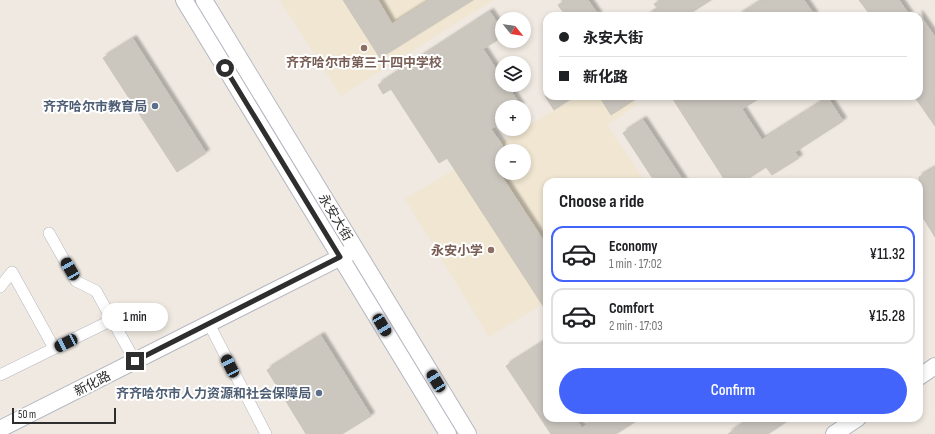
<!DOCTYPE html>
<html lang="en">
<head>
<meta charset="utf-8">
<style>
  :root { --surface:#fff; --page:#f2f2f2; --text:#202124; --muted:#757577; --line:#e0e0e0; --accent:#4264fb }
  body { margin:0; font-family:"Sofia Sans Condensed","Noto Sans SC",sans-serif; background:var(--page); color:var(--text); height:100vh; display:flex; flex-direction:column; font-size:15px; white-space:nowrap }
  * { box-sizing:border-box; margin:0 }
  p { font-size:13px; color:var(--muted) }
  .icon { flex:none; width:22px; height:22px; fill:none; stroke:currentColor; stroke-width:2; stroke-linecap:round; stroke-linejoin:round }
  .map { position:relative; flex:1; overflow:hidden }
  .panel { position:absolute; left:543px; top:178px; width:380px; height:244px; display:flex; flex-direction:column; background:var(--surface); border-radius:12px; box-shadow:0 2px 6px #0003 }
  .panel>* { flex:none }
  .top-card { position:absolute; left:543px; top:12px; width:380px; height:88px; border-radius:12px; box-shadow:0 2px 6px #0003; display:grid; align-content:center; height:88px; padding:0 16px; background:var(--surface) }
  .needle { width:26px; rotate:120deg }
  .buttons { position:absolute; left:495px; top:12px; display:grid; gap:8px }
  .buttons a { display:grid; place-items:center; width:36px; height:36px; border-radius:50%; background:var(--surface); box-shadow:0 2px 6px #0003; font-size:20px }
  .scale { position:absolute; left:12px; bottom:10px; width:104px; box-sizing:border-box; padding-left:4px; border:2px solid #2e2e2e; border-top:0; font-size:11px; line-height:14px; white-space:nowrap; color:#2e2e2e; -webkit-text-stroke:3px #fff; paint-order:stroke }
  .end { position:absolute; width:18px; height:18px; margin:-9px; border:5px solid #2e2e2e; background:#fff; box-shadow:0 0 0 2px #fff }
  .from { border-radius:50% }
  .bubble { position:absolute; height:28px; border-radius:14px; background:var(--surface); box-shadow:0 2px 6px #0003; font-size:13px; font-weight:600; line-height:28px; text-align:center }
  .car { position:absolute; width:12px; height:24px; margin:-12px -6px; border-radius:5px; box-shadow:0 0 3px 1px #0007; background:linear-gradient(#222 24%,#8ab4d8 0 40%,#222 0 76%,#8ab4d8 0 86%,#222 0) }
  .top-card b { display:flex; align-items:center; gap:14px; height:38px; font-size:15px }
  .top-card b+b { border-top:1px solid var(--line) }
  .top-card i { width:10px; height:10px; background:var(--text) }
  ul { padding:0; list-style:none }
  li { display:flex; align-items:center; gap:12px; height:56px; margin:0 8px 6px; padding:0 8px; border:2px solid var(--line); border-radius:12px }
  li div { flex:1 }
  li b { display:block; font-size:15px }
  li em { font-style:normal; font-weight:600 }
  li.current { border-color:var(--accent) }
  li>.icon { width:36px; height:36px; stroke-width:1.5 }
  h2 { padding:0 16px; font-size:18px; line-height:48px }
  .action { display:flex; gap:8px; margin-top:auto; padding:8px 16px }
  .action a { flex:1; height:46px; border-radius:24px; background:var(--accent); color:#fff; font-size:16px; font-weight:600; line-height:46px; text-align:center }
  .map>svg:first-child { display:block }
  .education { fill:#f0e6d1; fill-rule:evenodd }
  .building { fill:#cbc7bf; stroke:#cbc5ba; filter:url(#shadow) }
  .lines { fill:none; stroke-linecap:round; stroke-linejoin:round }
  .street-casing { stroke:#b4b7c1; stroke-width:12 }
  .secondary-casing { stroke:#b4b7c1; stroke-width:18 }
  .street { stroke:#fff; stroke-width:11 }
  .secondary { stroke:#fff; stroke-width:16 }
  .route { stroke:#2e2e2e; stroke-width:5 }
  .education-dot { fill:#8d6e63; stroke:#fff; stroke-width:1.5 }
  .service-dot { fill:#5c6f8a; stroke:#fff; stroke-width:1.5 }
  .labels { text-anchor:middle; stroke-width:4; stroke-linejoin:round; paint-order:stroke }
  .education-label { font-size:13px; font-weight:bold; fill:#785e54; stroke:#fff }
  .service-label { font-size:13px; font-weight:bold; fill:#4e5e75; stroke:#fff; text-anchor:end }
  .street-label { font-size:13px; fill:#2e2e2e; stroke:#fff }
</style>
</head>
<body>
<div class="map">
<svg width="935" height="434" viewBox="0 0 935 434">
  <defs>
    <filter id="shadow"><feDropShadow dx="3.5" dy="-3.5" stdDeviation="1" flood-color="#0004"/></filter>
  </defs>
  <rect width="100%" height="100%" fill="#efe9e1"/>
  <g class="education">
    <polygon points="280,0 493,0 341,96"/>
    <path d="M 578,96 L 631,96 L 637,105 L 607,125 L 646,182 L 547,182 L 547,301 L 489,337 L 405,199 ZM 502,151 L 524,151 L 524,173 L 502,173 Z"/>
  </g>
  <g class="building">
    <polygon points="343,0 378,0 392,24 430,0 473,0 380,58"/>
    <polygon points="566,0 588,0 599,16 566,16 558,5"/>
    <polygon points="661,0 711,0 686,16 647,16 658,9 654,4"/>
    <polygon points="763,0 804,0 815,16 738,16"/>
    <polygon points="859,0 899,0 910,16 871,16"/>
    <polygon points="490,12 502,30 502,37 483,49 502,78 502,85 507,85 521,107 502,107 502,122 491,129 502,145 502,177 547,246 547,312 447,158 439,163 391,89 383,94 378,85"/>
    <polygon points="919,14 935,37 935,126 914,96 919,96"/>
    <polygon points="133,39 206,153 177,172 103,58"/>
    <polygon points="545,96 575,96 554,110"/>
    <polygon points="599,96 640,96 611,115"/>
    <polygon points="671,96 763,96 742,109 762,140 828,98 843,121 795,152 799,158 772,175 766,167 743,182 726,182"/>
    <polygon points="643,120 684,182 655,182 623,133"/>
    <polygon points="935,168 935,237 919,211 919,177"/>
    <polygon points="321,336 371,416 342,434 306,434 267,370"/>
    <polygon points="547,340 547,418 575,418 582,428 597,418 641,418 616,434 551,434 506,366"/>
    <polygon points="752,418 792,418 768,434 728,434"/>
  </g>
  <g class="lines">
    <g class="street-casing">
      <g id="street">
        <polyline points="49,233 76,281 96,291 135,361"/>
        <polyline points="0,287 12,272 54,348"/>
        <polyline points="209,324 266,434"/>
        <polyline points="0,375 112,320"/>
      </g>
    </g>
    <g class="secondary-casing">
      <g id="secondary">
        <polyline points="184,0 448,434"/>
        <polyline points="204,0 468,434"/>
        <polyline points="919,377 935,366"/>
        <polyline points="0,429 349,253"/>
        <polyline points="834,434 858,418"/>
      </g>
    </g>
    <use href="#street" class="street"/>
    <use href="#secondary" class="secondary"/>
  </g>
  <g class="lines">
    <polyline class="route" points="135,361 340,257 225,68"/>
  </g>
  <g class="education-dot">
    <circle cx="364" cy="48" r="4"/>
    <circle cx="491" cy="250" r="4"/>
  </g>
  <g class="service-dot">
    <circle cx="155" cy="106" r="4"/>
    <circle cx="319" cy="393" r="4"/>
  </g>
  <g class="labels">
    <g class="education-label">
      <text x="364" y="67">齐齐哈尔市第三十四中学校</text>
      <text x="483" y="255" text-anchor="end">永安小学</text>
    </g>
    <g class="service-label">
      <text x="147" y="111">齐齐哈尔市教育局</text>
      <text x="311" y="398">齐齐哈尔市人力资源和社会保障局</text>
    </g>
    <g class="street-label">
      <text transform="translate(336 217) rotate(59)" y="5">永安大街</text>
      <text transform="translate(92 383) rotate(-27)" y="5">新化路</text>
    </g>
  </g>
</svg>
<div class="buttons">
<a><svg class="needle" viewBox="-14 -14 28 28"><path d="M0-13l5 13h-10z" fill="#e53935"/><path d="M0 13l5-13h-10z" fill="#757577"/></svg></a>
<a><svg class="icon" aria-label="layers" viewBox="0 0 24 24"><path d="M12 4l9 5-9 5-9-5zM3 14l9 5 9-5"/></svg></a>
<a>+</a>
<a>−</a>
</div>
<div class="scale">50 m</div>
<i class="end from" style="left:225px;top:68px"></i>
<i class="end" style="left:135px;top:361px"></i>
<div class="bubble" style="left:102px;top:303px;width:66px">1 min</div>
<i class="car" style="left:70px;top:269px;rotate:330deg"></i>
<i class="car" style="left:382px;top:325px;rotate:149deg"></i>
<i class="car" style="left:66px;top:343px;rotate:244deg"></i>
<i class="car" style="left:230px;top:366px;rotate:333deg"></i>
<i class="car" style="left:436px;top:381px;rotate:329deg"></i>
<div class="top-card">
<b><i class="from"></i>永安大街</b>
<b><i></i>新化路</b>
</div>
<section class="panel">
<h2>Choose a ride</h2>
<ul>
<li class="current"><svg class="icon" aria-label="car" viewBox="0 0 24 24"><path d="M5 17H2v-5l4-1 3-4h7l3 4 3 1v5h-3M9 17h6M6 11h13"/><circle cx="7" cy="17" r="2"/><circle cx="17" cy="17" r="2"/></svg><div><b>Economy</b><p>1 min · 17:02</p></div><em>¥11.32</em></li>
<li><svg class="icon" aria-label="car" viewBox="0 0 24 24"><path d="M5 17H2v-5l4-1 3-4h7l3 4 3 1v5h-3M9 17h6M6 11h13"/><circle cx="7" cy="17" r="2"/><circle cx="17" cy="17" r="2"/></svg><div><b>Comfort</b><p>2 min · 17:03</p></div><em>¥15.28</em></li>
</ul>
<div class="action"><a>Confirm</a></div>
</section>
</div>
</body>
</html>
